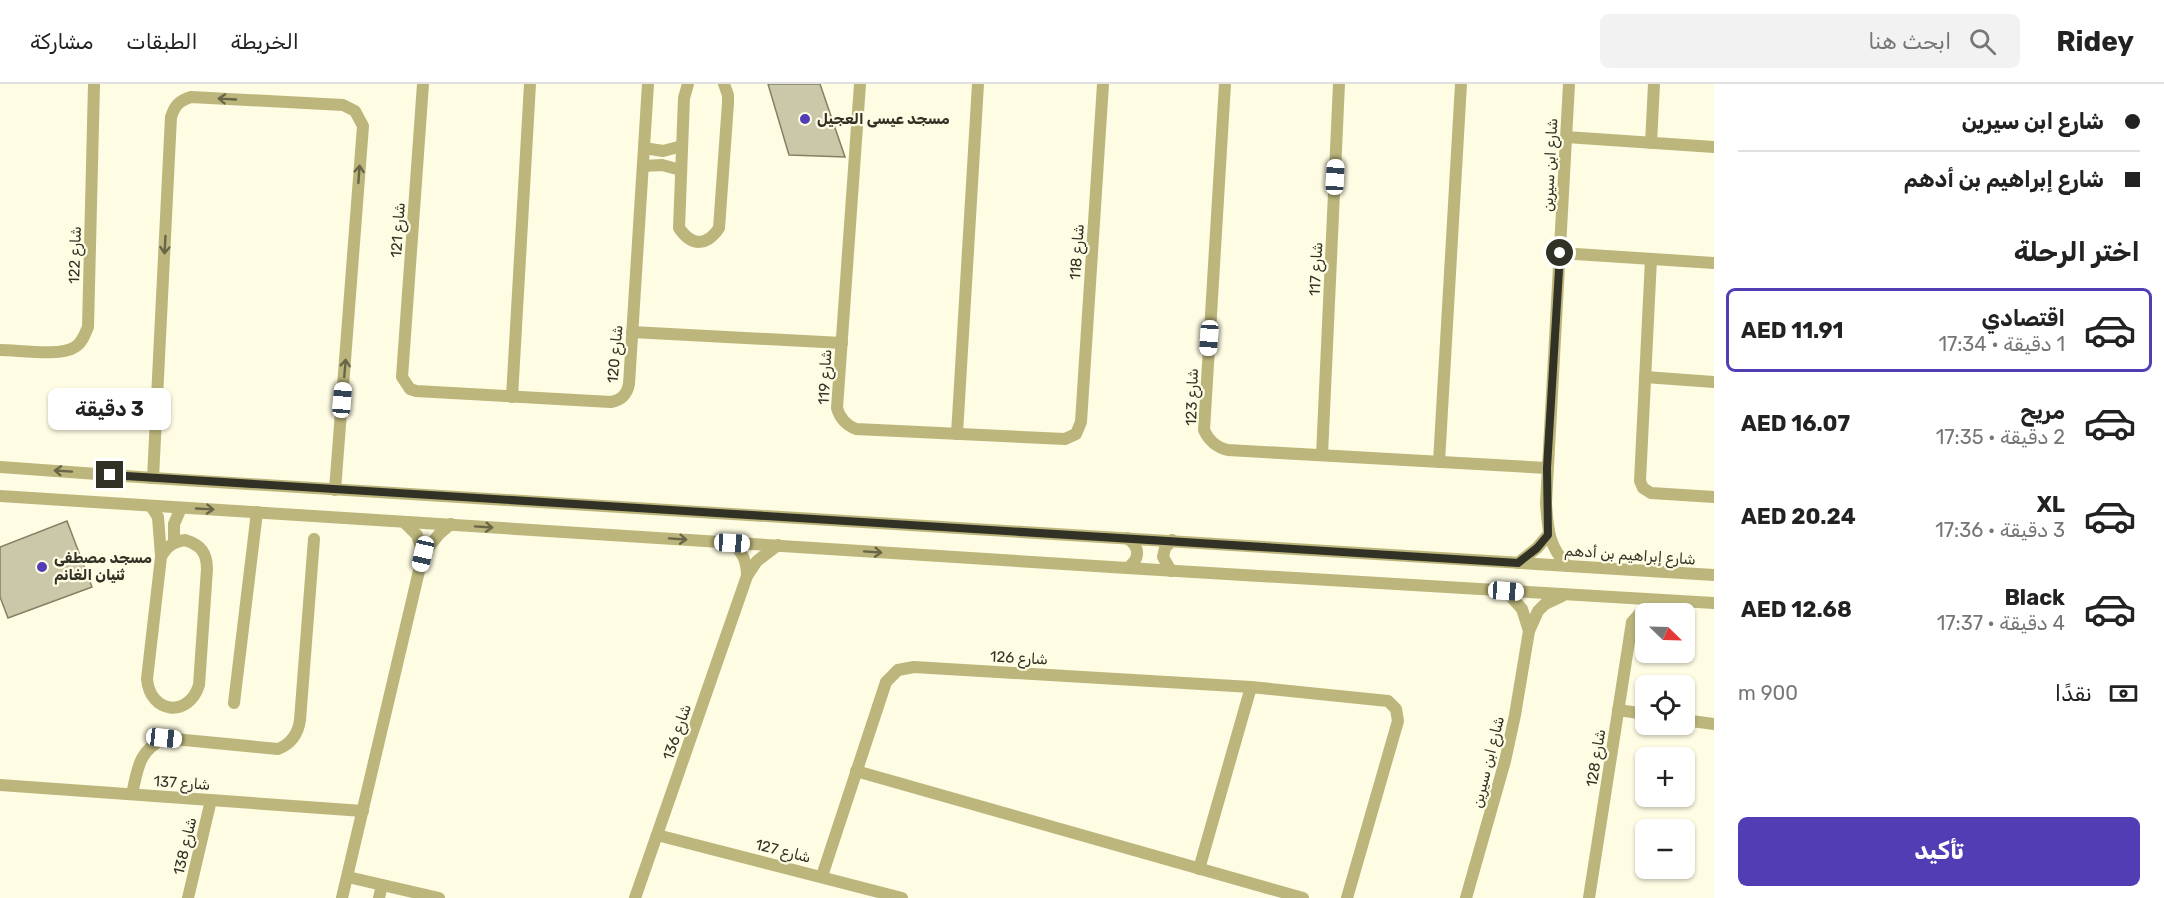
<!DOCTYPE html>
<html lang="ar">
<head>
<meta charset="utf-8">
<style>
  :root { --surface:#fff; --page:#f2f2f2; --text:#222; --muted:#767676; --line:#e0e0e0; --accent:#523db5 }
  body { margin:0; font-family:Rubik,Cairo,sans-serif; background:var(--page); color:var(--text); direction:rtl; height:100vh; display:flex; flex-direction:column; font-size:22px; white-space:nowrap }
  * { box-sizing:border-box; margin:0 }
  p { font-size:20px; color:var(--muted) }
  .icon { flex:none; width:33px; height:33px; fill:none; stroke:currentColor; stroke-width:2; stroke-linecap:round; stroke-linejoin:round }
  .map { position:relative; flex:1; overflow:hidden; direction:ltr }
  .drawer { display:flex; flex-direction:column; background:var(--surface); width:450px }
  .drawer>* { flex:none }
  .guide { display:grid; align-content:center; height:132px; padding:0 24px; background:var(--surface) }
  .needle { width:39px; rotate:113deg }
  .fabs { position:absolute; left:1635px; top:519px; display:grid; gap:12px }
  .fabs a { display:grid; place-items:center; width:60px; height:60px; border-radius:9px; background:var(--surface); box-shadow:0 2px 4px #0004; font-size:30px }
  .end { position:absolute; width:27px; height:27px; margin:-14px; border:8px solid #323125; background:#fff; box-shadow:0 0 0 3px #fff }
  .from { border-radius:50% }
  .bubble { position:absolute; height:42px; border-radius:9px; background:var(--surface); box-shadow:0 2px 4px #0004; font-size:20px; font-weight:700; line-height:42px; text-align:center; direction:rtl }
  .car { position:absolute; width:18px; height:36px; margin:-18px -9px; border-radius:8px; box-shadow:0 0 4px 2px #0007; background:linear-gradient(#fff 24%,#345 0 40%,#fff 0 76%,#345 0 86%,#fff 0) }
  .guide b { display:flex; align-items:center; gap:21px; height:57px; font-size:22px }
  .guide b+b { border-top:2px solid var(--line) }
  .guide i { width:15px; height:15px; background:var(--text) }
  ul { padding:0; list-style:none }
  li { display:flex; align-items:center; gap:18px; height:84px; margin:0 12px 9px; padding:0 12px; border:3px solid transparent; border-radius:9px }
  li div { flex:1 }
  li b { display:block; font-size:22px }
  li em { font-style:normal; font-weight:700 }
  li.current { border-color:var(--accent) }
  li>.icon { width:54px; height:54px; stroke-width:1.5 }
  h2 { padding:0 24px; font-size:27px; line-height:72px }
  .pay { display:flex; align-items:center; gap:15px; height:66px; padding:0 24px; font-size:22px }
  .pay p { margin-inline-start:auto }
  .cta { display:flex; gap:12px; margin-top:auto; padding:12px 24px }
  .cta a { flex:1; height:69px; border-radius:9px; background:var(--accent); color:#fff; font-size:24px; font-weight:700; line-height:69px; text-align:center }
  header { display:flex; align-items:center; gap:36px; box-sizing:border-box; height:84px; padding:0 30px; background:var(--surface); border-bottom:2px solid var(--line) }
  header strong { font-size:28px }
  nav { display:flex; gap:33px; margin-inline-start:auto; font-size:21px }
  .search { width:420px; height:54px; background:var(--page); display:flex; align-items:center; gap:15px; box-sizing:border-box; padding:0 21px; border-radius:9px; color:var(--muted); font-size:22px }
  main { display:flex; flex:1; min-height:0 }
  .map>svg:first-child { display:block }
  .building { fill:#cac8a9; stroke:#838064; stroke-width:1.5 }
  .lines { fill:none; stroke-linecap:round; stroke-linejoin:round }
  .minor { stroke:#bcb67c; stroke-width:12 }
  .oneway { stroke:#696648 }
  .route { stroke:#323125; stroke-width:8 }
  .poi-dot { fill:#523db5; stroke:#fefce3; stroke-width:2 }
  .labels { text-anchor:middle; stroke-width:4.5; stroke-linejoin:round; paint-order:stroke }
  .poi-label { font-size:15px; font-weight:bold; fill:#323125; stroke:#fefce3; text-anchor:start }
  .street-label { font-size:15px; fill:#323125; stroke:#fefce3 }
</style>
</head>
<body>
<header>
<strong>Ridey</strong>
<div class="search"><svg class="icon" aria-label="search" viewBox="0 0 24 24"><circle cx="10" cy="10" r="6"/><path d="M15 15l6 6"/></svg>ابحث هنا</div>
<nav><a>الخريطة</a><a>الطبقات</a><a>مشاركة</a></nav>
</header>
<main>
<section class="drawer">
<div class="guide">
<b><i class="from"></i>شارع ابن سيرين</b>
<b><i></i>شارع إبراهيم بن أدهم</b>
</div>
<h2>اختر الرحلة</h2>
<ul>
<li class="current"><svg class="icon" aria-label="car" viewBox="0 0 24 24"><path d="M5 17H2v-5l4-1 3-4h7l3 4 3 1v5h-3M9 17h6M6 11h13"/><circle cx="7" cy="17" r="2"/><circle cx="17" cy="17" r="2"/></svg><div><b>اقتصادي</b><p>1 دقيقة · 17:34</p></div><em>AED 11.91</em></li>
<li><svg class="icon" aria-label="car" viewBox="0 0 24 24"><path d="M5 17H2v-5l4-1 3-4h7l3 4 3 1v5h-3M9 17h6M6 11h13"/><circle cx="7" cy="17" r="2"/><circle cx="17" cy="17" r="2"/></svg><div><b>مريح</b><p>2 دقيقة · 17:35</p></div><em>AED 16.07</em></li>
<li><svg class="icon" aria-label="car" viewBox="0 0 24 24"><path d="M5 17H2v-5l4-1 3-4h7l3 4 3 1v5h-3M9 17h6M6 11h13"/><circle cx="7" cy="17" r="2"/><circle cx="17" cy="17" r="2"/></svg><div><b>XL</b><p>3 دقيقة · 17:36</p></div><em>AED 20.24</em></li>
<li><svg class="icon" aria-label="car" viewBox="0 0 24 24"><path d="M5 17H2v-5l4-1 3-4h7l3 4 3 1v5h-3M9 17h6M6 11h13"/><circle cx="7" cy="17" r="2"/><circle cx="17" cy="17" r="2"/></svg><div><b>Black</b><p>4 دقيقة · 17:37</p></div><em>AED 12.68</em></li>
</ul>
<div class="pay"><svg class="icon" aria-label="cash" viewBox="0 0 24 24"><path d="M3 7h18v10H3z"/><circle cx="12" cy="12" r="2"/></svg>نقدًا<p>900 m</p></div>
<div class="cta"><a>تأكيد</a></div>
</section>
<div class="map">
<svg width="1714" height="814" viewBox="0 0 1714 814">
  <rect width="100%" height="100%" fill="#fefce3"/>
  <g class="building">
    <polygon points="768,0 820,0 845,73 789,71"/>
    <polygon points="67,437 92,503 8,534 0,513 0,463"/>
  </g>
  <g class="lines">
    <g class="minor">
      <path d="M 423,0 L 402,293 L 410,305 L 416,307 L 611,318 C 622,316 627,310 629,300 L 648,0"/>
      <path d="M 688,0 L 684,14 L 679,144 C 692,163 707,162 719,144 L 728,19 L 728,11 L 724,0"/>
      <path d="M 860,0 L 837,324 C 840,335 846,341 856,345 L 1065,355 L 1076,350 L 1081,338 L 1103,0"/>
      <path d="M 1225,0 L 1204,346 C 1209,357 1216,363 1228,366 L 1547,384"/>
      <polyline points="1566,53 1714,63"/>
      <polyline points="1651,59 1654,0"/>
      <polyline points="644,64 663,67 682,62"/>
      <polyline points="643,82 662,81 681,86"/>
      <polyline points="1560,169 1714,179"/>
      <polyline points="1651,175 1640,397 1643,404 1651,409 1714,413"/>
      <polyline points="632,248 842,259"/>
      <path d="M 0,266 C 19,266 60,273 75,263 C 82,259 85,250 88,243 L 94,0"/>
      <polyline points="1645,293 1714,298"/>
      <polyline points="512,313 530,0"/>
      <polyline points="957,350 978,0"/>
      <polyline points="1322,371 1339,0"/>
      <polyline points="1439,378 1461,0"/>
      <polyline points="0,383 153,394 1714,491"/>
      <path d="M 153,394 L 171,33 C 175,21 179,17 191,13 L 343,21 L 355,27 L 363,42 L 335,406"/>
      <polyline points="0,412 1127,484 1714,519"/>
      <polyline points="151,422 158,433 161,472"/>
      <polyline points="404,438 417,451 423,470"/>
      <path d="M 185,456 C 201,461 207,469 207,485 L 199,601 C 189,634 150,630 147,595 L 161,473 C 167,462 173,458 185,456 Z"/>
      <polyline points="174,458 174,440 181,424"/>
      <path d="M 732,459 C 743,468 747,478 747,492"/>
      <polyline points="1518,479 1537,464 1548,451"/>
      <path d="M 1567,482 C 1548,460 1548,446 1546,419 L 1569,0"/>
      <path d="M 1127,484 C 1140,476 1141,463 1127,454"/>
      <polyline points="1171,487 1163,473 1165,464 1172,456"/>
      <polyline points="1506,507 1522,525 1529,547"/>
      <polyline points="234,619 257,428"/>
      <polyline points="1618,626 1646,630"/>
      <polyline points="1684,636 1714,640"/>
      <polyline points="856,687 1303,814"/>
      <polyline points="0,701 363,727"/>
      <path d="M 132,710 C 138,684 138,668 164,654 L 278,665 C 291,660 298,650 300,636 L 314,455"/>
      <polyline points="657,751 902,814"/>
      <polyline points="1199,785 1251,603"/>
      <polyline points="822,792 886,598 898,586 914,583 1251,603 1388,617 1396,625 1398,637 1347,814"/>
      <polyline points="348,793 439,814"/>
      <polyline points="188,814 211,716"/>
      <polyline points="342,814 423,470 440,449 451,440"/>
      <polyline points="379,814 382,801"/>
      <polyline points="635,814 747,492 757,477 778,461"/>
      <polyline points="1466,814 1505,677 1515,631 1529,547 1538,527 1545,520 1562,512"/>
      <polyline points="1589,814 1632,538 1652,516"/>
    </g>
  </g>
  <defs><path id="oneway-shaft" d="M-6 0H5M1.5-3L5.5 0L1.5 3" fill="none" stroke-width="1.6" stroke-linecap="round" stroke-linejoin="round" transform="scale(1.5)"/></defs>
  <g class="oneway">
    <use href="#oneway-shaft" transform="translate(227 15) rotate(-177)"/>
    <use href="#oneway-shaft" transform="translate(359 90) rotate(-86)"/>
    <use href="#oneway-shaft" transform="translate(165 161) rotate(93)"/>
    <use href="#oneway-shaft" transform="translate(345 284) rotate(-85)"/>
    <use href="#oneway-shaft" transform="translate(63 387) rotate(-176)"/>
    <use href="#oneway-shaft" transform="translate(205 425) rotate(3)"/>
    <use href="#oneway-shaft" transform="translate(484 443) rotate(4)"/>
    <use href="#oneway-shaft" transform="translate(678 455) rotate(4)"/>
    <use href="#oneway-shaft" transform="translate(873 468) rotate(4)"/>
  </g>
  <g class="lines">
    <polyline class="route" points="110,391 1518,479 1537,464 1548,451 1547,384 1560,169"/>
  </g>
  <g class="poi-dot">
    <circle cx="805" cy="35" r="6"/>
    <circle cx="42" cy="483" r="6"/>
  </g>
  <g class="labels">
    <g class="poi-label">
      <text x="817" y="40">مسجد عيسى العجيل</text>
      <text x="54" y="479">مسجد مصطفى<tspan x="54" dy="17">ثنيان الغانم</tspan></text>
    </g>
    <g class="street-label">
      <text transform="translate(1550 81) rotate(-87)" y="5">شارع ابن سيرين</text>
      <text transform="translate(398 146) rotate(-86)" y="5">شارع 121</text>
      <text transform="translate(1077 168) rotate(-86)" y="5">شارع 118</text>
      <text transform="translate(75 171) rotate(-88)" y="5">شارع 122</text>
      <text transform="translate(1316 185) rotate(-87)" y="5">شارع 117</text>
      <text transform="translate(615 270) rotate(-85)" y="5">شارع 120</text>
      <text transform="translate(825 293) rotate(-87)" y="5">شارع 119</text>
      <text transform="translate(1192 313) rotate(-88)" y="5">شارع 123</text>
      <text transform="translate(1630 471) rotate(4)" y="5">شارع إبراهيم بن أدهم</text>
      <text transform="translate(1019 574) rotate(3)" y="5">شارع 126</text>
      <text transform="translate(677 648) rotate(-71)" y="5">شارع 136</text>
      <text transform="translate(1596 674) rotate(-81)" y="5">شارع 128</text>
      <text transform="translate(1488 678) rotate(-76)" y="5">شارع ابن سيرين</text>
      <text transform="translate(182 699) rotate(4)" y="5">شارع 137</text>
      <text transform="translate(185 762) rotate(-77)" y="5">شارع 138</text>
      <text transform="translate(783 767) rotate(14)" y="5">شارع 127</text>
    </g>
  </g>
</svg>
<div class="fabs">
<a><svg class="needle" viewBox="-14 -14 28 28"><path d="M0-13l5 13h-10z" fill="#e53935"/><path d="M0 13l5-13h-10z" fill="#767676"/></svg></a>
<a><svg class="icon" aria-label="locate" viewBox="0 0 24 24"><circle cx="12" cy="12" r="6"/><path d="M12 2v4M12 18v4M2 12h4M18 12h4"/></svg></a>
<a>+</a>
<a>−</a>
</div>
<i class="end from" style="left:1560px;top:169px"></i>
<i class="end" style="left:110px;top:391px"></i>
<div class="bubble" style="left:48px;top:304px;width:123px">3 دقيقة</div>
<i class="car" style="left:1335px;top:93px;rotate:3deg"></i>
<i class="car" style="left:1209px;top:254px;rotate:184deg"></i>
<i class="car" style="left:342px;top:316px;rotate:5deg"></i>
<i class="car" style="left:732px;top:459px;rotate:93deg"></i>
<i class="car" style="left:423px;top:470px;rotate:193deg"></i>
<i class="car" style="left:1506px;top:507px;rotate:94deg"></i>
<i class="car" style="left:164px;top:654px;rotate:96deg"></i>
</div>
</main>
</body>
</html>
